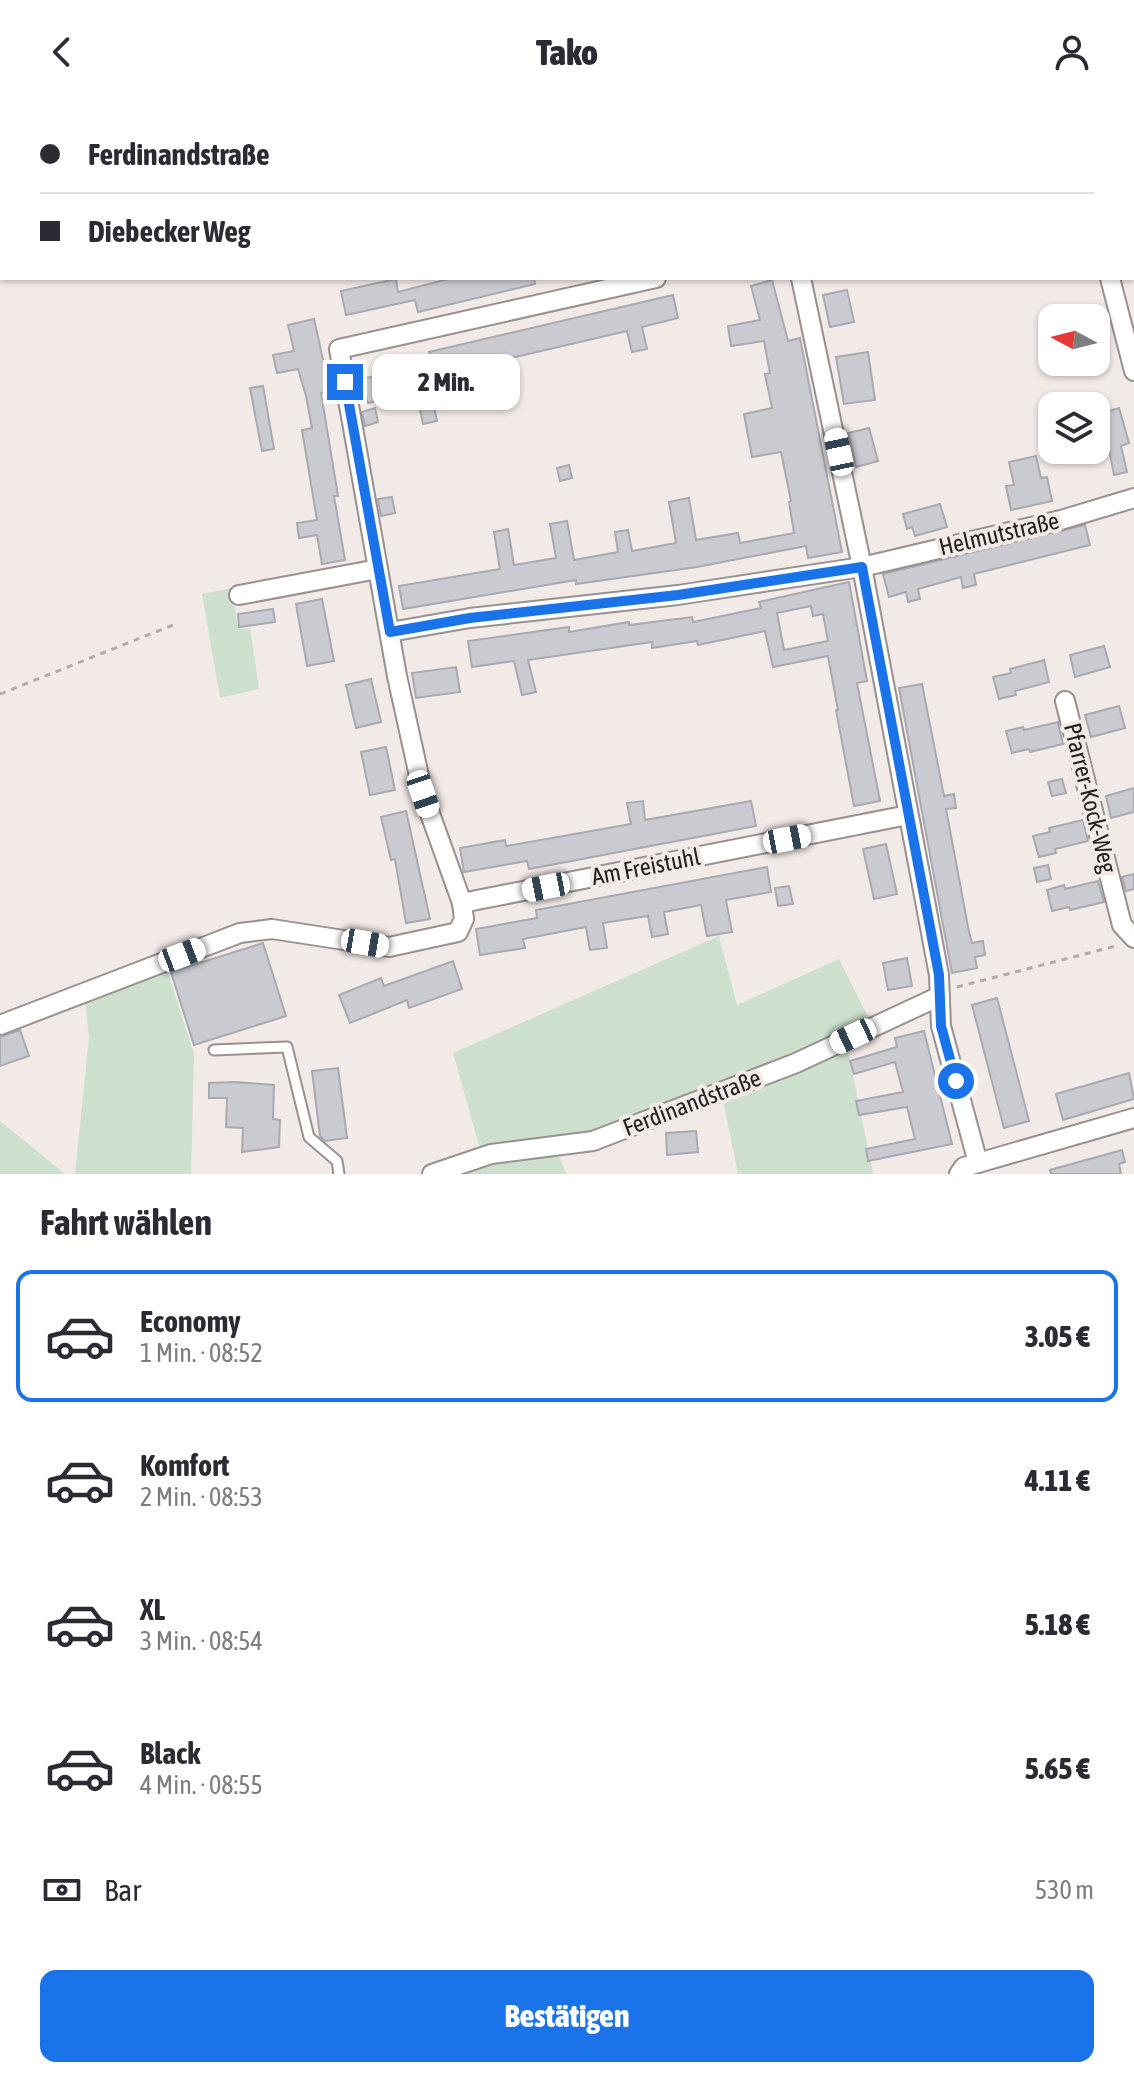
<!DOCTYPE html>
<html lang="de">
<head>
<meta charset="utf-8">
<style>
  :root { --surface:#fff; --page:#f7f7f7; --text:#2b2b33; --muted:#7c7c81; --line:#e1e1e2; --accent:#1a73e8 }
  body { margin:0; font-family:"Asap Condensed",sans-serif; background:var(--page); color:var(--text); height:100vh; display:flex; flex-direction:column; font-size:30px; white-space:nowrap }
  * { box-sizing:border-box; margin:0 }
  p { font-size:26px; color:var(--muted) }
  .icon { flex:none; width:44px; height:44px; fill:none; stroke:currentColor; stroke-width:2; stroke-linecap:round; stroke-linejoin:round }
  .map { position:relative; height:1070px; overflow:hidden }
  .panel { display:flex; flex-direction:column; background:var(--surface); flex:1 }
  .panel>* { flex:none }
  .guide { position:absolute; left:0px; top:0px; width:1134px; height:176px; box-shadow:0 2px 6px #0004; display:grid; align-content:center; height:176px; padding:0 40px; background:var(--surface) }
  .needle { width:52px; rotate:277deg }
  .tools { position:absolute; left:1038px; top:200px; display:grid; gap:16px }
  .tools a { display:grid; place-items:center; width:72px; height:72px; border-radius:16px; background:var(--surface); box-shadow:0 2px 6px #0004; font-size:40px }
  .end { position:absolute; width:36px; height:36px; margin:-18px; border:10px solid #1a73e8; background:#fff; box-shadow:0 0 0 4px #fff }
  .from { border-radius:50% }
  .bubble { position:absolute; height:56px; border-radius:16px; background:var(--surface); box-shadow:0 2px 6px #0004; font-size:26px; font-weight:800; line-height:56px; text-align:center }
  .car { position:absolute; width:24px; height:48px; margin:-24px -12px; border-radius:10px; box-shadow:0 0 6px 2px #0007; background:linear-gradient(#fff 24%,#345 0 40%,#fff 0 76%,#345 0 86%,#fff 0) }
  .guide b { display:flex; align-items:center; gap:28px; height:76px; font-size:30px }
  .guide b+b { border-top:2px solid var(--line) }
  .guide i { width:20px; height:20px; background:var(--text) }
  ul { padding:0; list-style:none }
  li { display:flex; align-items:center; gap:24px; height:132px; margin:0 16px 12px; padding:0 24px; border:4px solid transparent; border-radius:16px }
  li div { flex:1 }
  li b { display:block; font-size:30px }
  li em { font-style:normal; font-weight:800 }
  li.active { border-color:var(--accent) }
  li>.icon { width:72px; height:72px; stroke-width:1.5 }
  h2 { padding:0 40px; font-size:36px; line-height:96px }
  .pay { display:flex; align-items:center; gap:20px; height:88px; padding:0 40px; font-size:30px }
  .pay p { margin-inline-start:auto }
  .button { display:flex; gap:16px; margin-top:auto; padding:16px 40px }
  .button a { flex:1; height:92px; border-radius:16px; background:var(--accent); color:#fff; font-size:32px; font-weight:800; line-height:92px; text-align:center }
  header { display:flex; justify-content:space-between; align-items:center; height:104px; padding:0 40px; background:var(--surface); font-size:36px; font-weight:800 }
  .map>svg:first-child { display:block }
  .green { fill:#cde0cd }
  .building { fill:#cacad1; stroke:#a9aab1; stroke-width:2; fill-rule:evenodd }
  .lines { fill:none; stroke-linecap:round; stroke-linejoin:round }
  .lane-casing { stroke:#99918f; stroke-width:13 }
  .street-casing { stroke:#99918f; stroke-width:22 }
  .path { stroke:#b3acaa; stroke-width:3; stroke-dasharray:6 6; stroke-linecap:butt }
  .lane { stroke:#fff; stroke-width:9 }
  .street { stroke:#fff; stroke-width:18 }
  .route { stroke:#1a73e8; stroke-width:10 }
  .labels { text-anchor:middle; stroke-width:8; stroke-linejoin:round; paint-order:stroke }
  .street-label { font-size:24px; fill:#23201f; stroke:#f2eae7 }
</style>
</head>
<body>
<header><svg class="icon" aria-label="back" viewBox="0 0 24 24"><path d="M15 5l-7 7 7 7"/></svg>Tako<svg class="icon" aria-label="person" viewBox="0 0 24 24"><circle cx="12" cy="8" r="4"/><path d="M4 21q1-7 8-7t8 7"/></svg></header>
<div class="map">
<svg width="1134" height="1070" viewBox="0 0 1134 1070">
  <rect width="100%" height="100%" fill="#f2eae7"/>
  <g class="green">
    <polygon points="232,484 238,525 250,524 259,585 220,594 202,490"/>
    <polygon points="719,832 737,901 839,855 871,919 786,956 586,1028 480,1045 453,949"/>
    <polygon points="166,863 194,950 191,1070 75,1070 89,933 85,895"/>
    <polygon points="847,942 873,1070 738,1070 723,997"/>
    <polygon points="0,1017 65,1070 0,1070"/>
    <polygon points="559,1052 566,1070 464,1070 482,1062"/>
  </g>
  <g class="building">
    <polygon points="452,174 534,174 535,180 418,208 415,196 346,211 341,187 396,175 398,188"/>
    <polygon points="772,176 788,237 800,234 842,448 808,454 806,442 697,463 576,480 576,476 403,505 399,482 500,465 494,428 508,425 514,461 556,454 550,420 567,417 574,456 618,448 615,428 628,426 632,447 676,439 669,398 689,394 696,436 738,429 740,439 794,429 789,398 791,397 781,348 752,353 744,310 772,304 765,270 770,269 764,237 731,242 728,222 760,216 751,182"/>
    <polygon points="847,186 854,218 830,223 823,191"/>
    <polygon points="673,191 678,214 642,223 647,245 632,248 627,227 421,275 423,286 368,299 362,275 431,259 429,248"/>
    <polygon points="314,215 330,287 321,289 338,392 334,392 345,456 322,460 317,431 299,434 297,419 317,416 302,326 312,324 306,292 298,265 277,269 273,251 294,247 288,221"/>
    <polygon points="868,248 875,296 844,300 836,253"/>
    <polygon points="263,282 274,345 262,347 250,284"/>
    <polygon points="434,302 437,317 423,320 420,305"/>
    <polygon points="375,304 378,318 365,322 362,308"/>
    <polygon points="1119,304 1129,339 1121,342 1127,368 1114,371 1109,345 1105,346 1102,335 1096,337 1096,311"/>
    <polygon points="869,324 878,357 856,363 848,329"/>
    <polygon points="1036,352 1041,374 1047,373 1052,397 1011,406 1006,382 1014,381 1009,358"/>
    <polygon points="569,361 572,374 560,377 557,364"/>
    <polygon points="392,393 395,409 381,412 378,395"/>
    <polygon points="940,400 947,423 915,432 912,423 907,425 903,410"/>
    <polygon points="1085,421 1090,441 974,470 976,481 963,484 961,473 918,485 920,495 908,498 906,488 889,493 883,470"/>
    <path d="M 849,478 L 867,577 L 857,579 L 880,697 L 854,702 L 836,606 L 838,606 L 828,552 L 773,563 L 765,527 L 698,541 L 697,537 L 652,544 L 652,538 L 528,556 L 536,588 L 522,591 L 514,557 L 472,563 L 468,537 L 569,523 L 569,528 L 629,518 L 629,521 L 692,513 L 693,518 L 761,504 L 759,498 ZM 811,502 L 813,512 L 823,510 L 828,537 L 784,546 L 777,509 Z"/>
    <polygon points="322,495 334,557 307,562 296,500"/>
    <polygon points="273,505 275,518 239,523 238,510"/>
    <polygon points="1104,542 1110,563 1075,573 1070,551"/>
    <polygon points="1044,556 1049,578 1015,587 1016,591 999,595 993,573 1011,569 1010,565"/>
    <polygon points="456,563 460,588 416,594 412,569"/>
    <polygon points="371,575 381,618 356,624 346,581"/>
    <polygon points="922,580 944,692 954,690 956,704 946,705 969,828 972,839 983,837 985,851 975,853 977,864 952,869 899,584"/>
    <polygon points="1119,602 1125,624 1091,633 1085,611"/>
    <polygon points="1058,618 1063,640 1030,648 1029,645 1012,649 1006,627 1023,623 1024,626"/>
    <polygon points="386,643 395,686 370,691 361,648"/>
    <polygon points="1062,675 1066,689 1052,692 1048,678"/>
    <polygon points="1134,684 1134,708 1111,714 1106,692"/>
    <polygon points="643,697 645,716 751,697 756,722 529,765 527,757 464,768 460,744 505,736 506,742 631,720 627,699"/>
    <polygon points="406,707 430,815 406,819 395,755 391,756 381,713"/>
    <polygon points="1083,716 1088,737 1055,745 1056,749 1039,753 1033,732 1050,728 1049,724"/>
    <polygon points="886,740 897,790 874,795 863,745"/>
    <polygon points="1048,761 1051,775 1037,778 1034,764"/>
    <polygon points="767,763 771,788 726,796 732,828 707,832 701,801 664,808 668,830 652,833 648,812 603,819 607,844 590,846 586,823 523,835 525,844 480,851 476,825 537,814 536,806"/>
    <polygon points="1134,770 1134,785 1126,787 1122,773"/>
    <polygon points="1098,777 1104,798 1070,806 1069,803 1052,807 1047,786 1064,781 1065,785"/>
    <polygon points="789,782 793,800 778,802 775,784"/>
    <polygon points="263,839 286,912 194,941 171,868"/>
    <polygon points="907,854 912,882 888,886 883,859"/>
    <polygon points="453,857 462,885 409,904 407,896 350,919 339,891 381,874 384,882"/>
    <polygon points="997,894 1029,1017 1004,1024 972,901"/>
    <polygon points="20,926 29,952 0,962 0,933"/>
    <polygon points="924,927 952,1040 868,1057 866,1045 915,1035 907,1003 859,1011 856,997 903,988 895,958 854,970 850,957 897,943 895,934"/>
    <polygon points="338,964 347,1034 325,1037 320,1032 312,967"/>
    <polygon points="1129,969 1134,995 1063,1016 1056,990"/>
    <polygon points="235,978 274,981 273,1015 280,1016 279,1043 242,1048 243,1024 226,1023 227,994 209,994 209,979"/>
    <polygon points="696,1027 698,1048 667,1051 666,1029"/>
    <polygon points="1122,1046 1125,1058 1119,1060 1121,1070 1051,1070 1050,1066"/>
  </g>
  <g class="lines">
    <g class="lane-casing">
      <polyline id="lane" points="214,946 287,943 309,1033 337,1057 339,1070"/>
    </g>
    <g class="street-casing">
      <g id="street">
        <polyline points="232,0 234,2"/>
        <polyline points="757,0 758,2"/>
        <polyline points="989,0 989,2"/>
        <polyline points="494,2 499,0"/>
        <polyline points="1132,99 1134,99"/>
        <polyline points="801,174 862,463 939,871 941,922 978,1059"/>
        <polyline points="1110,174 1134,267"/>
        <polyline points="239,491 378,465"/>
        <polyline points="390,528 470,514 678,491 862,463 1061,416 1134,394"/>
        <polyline points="1065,597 1122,821 1134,834"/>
        <polyline points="462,799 908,711"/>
        <polyline points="0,921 240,829 272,825 389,843 458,828 464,815 462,799 423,690 397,572 339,245 656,174"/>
        <polyline points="432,1070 491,1050 593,1037 796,959 940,892"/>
        <polyline points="959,1070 964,1063 978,1059 1134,1014"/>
      </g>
    </g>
    <g class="path">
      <polyline points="0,590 173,521"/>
      <polyline points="957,883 1116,842"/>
    </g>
    <use href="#lane" class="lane"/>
    <use href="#street" class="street"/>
  </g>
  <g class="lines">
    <polyline class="route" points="345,278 390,528 470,514 678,491 862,463 939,871 941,922 956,977"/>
  </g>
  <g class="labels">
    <g class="street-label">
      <text transform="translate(999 430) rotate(-13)" y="8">Helmutstraße</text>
      <text transform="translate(1090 694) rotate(76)" y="8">Pfarrer-Kock-Weg</text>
      <text transform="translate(646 763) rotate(-11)" y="8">Am Freistuhl</text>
      <text transform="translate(692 999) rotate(-21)" y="8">Ferdinandstraße</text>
    </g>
  </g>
</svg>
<div class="tools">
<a><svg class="needle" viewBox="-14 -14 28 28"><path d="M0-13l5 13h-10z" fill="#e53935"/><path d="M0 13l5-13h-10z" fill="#7c7c81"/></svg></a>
<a><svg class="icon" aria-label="layers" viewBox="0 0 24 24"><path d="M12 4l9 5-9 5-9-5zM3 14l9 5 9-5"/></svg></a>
</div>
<i class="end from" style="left:956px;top:977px"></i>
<i class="end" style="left:345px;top:278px"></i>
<div class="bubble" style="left:372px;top:250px;width:148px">2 Min.</div>
<i class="car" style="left:839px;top:348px;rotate:348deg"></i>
<i class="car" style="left:423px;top:690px;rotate:161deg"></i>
<i class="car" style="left:787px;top:735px;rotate:79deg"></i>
<i class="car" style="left:546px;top:783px;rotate:259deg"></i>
<i class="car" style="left:365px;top:839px;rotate:100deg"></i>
<i class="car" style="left:182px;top:851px;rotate:69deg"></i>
<i class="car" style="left:853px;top:932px;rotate:245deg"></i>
<div class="guide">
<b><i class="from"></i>Ferdinandstraße</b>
<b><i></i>Diebecker Weg</b>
</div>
</div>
<section class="panel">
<h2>Fahrt wählen</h2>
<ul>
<li class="active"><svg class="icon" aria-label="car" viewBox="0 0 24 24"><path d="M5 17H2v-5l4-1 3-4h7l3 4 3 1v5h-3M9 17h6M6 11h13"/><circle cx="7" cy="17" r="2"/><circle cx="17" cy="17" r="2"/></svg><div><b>Economy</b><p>1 Min. · 08:52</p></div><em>3.05 €</em></li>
<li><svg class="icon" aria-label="car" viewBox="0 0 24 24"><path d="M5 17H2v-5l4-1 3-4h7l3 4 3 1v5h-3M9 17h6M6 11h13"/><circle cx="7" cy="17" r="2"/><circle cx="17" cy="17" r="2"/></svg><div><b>Komfort</b><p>2 Min. · 08:53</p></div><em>4.11 €</em></li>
<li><svg class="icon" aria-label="car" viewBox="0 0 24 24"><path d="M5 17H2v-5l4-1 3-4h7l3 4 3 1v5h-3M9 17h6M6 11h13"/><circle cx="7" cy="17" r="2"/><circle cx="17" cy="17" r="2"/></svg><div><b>XL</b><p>3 Min. · 08:54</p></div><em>5.18 €</em></li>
<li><svg class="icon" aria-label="car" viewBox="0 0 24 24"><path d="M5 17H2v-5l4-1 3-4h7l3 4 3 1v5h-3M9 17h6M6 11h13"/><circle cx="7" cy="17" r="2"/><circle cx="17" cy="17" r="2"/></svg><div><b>Black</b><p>4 Min. · 08:55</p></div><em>5.65 €</em></li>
</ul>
<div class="pay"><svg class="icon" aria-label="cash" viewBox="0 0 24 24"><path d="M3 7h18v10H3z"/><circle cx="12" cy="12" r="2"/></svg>Bar<p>530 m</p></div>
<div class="button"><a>Bestätigen</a></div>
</section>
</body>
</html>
